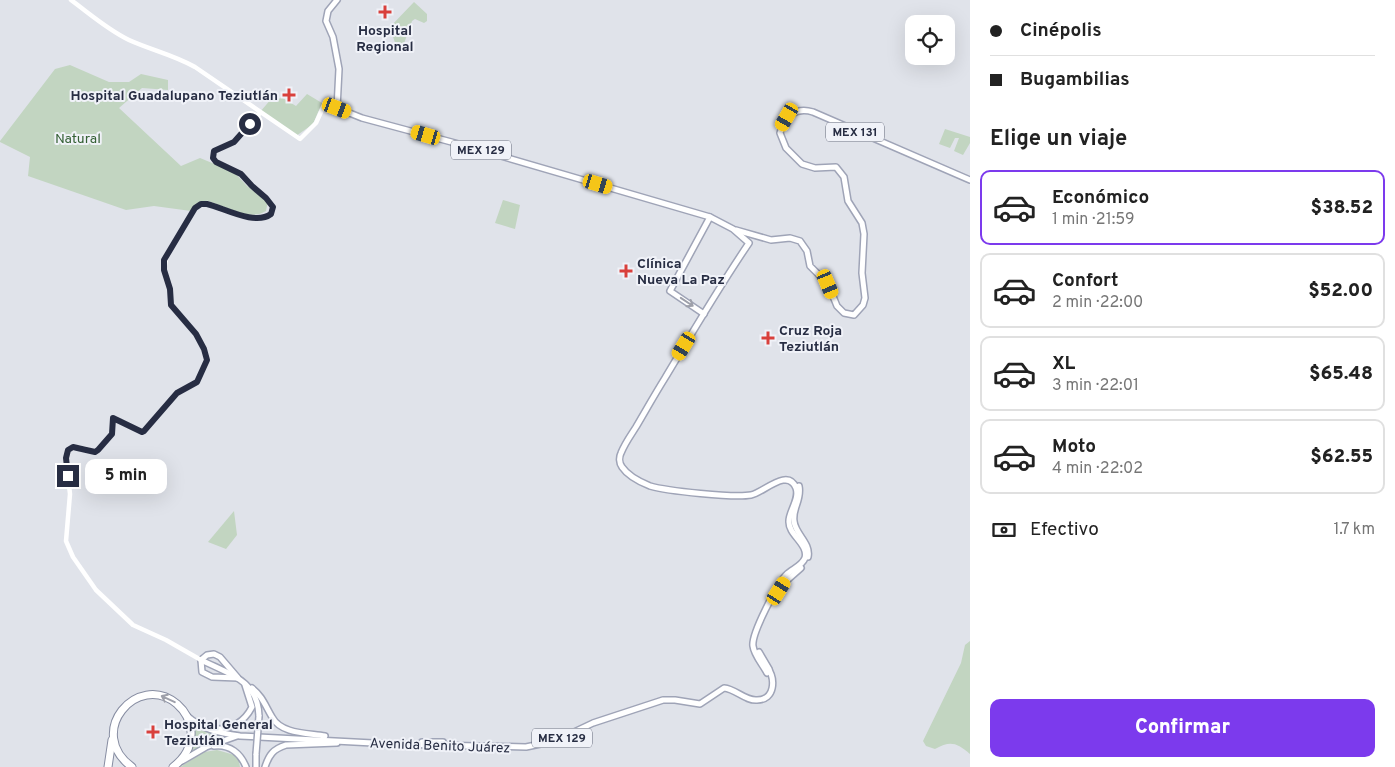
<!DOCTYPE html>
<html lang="es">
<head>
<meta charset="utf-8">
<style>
  :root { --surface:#fff; --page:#f6f6f6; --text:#222; --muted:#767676; --line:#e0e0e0; --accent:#7c3aed }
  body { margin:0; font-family:Overpass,sans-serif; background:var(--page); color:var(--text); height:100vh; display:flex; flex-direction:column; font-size:19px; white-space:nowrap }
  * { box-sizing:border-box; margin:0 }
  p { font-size:16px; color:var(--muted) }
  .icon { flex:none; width:28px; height:28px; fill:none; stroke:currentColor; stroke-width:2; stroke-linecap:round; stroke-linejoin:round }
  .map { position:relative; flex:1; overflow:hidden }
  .sheet { display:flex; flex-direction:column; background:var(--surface); width:425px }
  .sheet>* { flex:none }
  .top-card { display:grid; align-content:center; height:110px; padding:0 20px; background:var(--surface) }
  .tools { position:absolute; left:905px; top:15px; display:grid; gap:10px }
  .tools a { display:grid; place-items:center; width:50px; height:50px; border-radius:10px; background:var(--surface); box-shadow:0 5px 20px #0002; font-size:25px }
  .end { position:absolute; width:22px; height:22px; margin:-11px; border:6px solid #272d43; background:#fff; box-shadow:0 0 0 2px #fff }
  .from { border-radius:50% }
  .bubble { position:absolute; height:35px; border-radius:10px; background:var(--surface); box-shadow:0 5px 20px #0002; font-size:16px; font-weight:800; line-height:35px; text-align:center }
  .car { position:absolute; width:15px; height:30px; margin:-15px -8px; border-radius:6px; box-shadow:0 0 4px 1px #0007; background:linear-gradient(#f5c518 24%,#345 0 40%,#f5c518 0 76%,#345 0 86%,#f5c518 0) }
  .top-card b { display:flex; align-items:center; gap:18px; height:48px; font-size:19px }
  .top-card b+b { border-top:1px solid var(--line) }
  .top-card i { width:12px; height:12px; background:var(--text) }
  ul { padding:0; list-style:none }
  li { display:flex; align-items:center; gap:15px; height:75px; margin:0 10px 8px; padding:0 10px; border:2px solid var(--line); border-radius:10px }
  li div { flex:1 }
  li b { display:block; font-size:19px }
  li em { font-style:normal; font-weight:800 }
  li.active { border-color:var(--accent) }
  li>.icon { width:45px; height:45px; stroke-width:1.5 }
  h2 { padding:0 20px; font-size:22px; line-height:60px }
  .pay { display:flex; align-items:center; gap:12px; height:55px; padding:0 20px; font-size:19px }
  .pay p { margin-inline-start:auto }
  .action { display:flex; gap:10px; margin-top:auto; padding:10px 20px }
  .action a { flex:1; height:58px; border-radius:10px; background:var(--accent); color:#fff; font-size:20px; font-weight:800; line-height:58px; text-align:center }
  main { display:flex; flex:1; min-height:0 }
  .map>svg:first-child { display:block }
  .green { fill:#c2d5c1 }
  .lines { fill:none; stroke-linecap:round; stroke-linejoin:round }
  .primary-casing { stroke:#9fa4b7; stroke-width:8 }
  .motorway-casing { stroke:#878da2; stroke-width:9 }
  .secondary { stroke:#fff; stroke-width:4.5 }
  .primary { stroke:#fff; stroke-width:5 }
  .motorway { stroke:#fff; stroke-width:7 }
  .primary-bridge-casing { stroke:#9fa4b7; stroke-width:8; stroke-linecap:butt }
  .primary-bridge { stroke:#fff; stroke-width:5 }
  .oneway { stroke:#9ea0aa }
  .route { stroke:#272d43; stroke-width:6 }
  .poi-dot { fill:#d9403c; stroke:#f0f2f8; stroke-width:2 }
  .labels { text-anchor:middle; stroke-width:4; stroke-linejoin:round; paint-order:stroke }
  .shield { fill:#f0f2f8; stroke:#636879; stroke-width:1 }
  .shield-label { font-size:12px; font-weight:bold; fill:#272d43 }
  .poi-label { font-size:14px; font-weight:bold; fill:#272d43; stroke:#f0f2f8; text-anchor:start }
  .park-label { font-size:14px; fill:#346034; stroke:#f0f2f8 }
  .street-label { font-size:14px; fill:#272d43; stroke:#f0f2f8 }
</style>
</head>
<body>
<main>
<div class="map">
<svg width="970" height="767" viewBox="0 0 970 767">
  <rect width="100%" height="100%" fill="#e0e3ea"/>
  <g class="green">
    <polygon points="414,2 427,14 427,21 424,23 415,19 412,21 401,52 396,46 390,27"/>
    <path d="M 70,65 L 109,82 L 129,82 L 141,74 L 168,80 L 168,90 L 142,88 L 119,108 L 181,166 L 200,158 L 234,172 L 247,186 L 268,201 L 266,211 C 241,226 213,190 191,211 L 154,206 L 126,210 L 28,176 L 30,157 L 0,142 L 0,141 L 55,69 Z"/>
    <polygon points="307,94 322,103 313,124 296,136 260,112 272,98 277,101 281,97 296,106"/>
    <polygon points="945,129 970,137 970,143 963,155 954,151 959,138 955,138 950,148 939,144"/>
    <polygon points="503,200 520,205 515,229 495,223"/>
    <polygon points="234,511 237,535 226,549 208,542"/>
    <path d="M 970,641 L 970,754 C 956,742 950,741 935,749 L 926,746 L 923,741 L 961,663 L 965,645 Z"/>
    <polygon points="190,722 208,731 229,736 186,757"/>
    <polygon points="217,750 238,756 240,767 180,767 204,752"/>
  </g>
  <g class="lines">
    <g class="primary-casing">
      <g id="primary">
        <path d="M 337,0 L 328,11 L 326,21 L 333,37 L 339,69 L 337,108 L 362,118 L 470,147 L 710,217 L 733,229 L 749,243 C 719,287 692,333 665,378 C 655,394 646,410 636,427 C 631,435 625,443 621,453 C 619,457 619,463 622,467 C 628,476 640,482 650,486 C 667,491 734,498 751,495 C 763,493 788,467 796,488 C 800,499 789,511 789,521 C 788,535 809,544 805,558 C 802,566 792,569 786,575 C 777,585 751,634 753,646 C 754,655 763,665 767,673"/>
        <path d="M 736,230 L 771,240 L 790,238 L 800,241 L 807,251 L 810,266 L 828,284 L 837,306 L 844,313 L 854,315 L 863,305 L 865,298 L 862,273 L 864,234 L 862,223 L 848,201 L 844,177 L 836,167 L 815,168 L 802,164 L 786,148 L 780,133 C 784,116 796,107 813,112 L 970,180"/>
        <polyline points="704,314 670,291 710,217"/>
        <path d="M 799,486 C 802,500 792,508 794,521 C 795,534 811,543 808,557"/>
        <polyline points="774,599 784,583 801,568"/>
        <polyline points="759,652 769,669"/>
        <polygon points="214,654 220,657 238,678 212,677 202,672 201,660 207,655"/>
        <path d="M 201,660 C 229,674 258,680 259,716"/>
        <path d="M 252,688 C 262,696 265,705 272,717 C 281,734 307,733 325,736"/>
        <path d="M 187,716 C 203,730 220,733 240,736 L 392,744 L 526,747 L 555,741 L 593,723 L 663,700 L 675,700 L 700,704 L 724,688 C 736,689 745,701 757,700 C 775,700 776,679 767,667"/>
        <path d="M 211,729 C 229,730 244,723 252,707 L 245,685"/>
        <polyline points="422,742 443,742"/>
        <path d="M 214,746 C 230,744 241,754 246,767"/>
        <polyline points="182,761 206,747 237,736"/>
        <polyline points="256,767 256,754"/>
        <path d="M 265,767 C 269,755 273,749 286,745 L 337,743"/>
      </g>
    </g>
    <g class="motorway-casing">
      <g id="motorway">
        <polyline points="108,767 112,740"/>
        <path d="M 132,767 C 85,733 137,671 177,704 C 185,711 190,720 191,731 C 192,746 185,758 173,767"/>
      </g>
    </g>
    <g class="secondary">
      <path d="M 71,0 C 90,14 108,30 129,40 C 151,50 174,55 195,67 L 300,139 L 316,123 L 325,103 L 337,108"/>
      <path d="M 113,418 L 142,432 L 144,431 L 177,393 L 197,382 L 206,364 L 206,354 L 196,334 L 171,305 L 170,289 L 164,270 L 167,254 L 192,213 L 195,208 L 207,203 C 224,208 255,226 271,214 L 273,207 L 266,198 L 252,187 L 241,174 L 216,162 L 213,158 L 214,151 L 234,142 L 260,113"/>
      <path d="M 113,418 L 112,434 L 98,450 L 95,452 C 86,449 77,445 68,450 L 66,458 L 70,494 L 66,541 L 73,557 L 96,590 L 133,625 L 166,640 L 201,660"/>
    </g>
    <use href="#primary" class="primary"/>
    <use href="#motorway" class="motorway"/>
    <g class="primary-bridge-casing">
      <polyline id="primary-bridge" points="256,754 259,716"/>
    </g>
    <use href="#primary-bridge" class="primary-bridge"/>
  </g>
  <defs><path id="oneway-shaft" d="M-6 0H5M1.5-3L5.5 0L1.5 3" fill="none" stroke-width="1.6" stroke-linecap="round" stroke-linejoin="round" transform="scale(1.25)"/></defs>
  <g class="oneway">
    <use href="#oneway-shaft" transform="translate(687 302) rotate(34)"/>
    <use href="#oneway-shaft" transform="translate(168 699) rotate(-155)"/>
  </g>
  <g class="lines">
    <path class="route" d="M 68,476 L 66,458 L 68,450 L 73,447 L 95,452 L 98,450 L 112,434 L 113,418 L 142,432 L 144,431 L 177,393 L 197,382 L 207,360 L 204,349 L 196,334 L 171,305 L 170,289 L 164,270 L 164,260 L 195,208 L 201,204 L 207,204 C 224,208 255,226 271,214 L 273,207 L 266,198 L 252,186 L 241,174 L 216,162 L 213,158 L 214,151 L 234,142 L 250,124"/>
  </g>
  <g class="poi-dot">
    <path d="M382.5 4.5h5v5h5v5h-5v5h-5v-5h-5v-5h5z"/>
    <path d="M286.5 87.5h5v5h5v5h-5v5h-5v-5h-5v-5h5z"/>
    <path d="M623.5 263.5h5v5h5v5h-5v5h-5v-5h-5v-5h5z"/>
    <path d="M765.5 330.5h5v5h5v5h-5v5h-5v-5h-5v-5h5z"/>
    <path d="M150.5 724.5h5v5h5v5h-5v5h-5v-5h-5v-5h5z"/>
  </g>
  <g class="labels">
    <g class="shield">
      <rect x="826" y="122.5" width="58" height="19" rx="4"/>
      <rect x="451" y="140.5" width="60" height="19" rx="4"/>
      <rect x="532" y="728.5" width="60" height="19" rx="4"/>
    </g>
    <g class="shield-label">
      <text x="855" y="136">MEX 131</text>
      <text x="481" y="154">MEX 129</text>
      <text x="562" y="742">MEX 129</text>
    </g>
    <g class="poi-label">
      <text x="385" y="35" text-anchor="middle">Hospital<tspan x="385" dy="16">Regional</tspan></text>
      <text x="278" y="100" text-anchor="end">Hospital Guadalupano Teziutlán</text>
      <text x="637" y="268">Clínica<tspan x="637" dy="16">Nueva La Paz</tspan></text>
      <text x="779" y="335">Cruz Roja<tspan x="779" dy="16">Teziutlán</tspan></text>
      <text x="164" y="729">Hospital General<tspan x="164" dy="16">Teziutlán</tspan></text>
    </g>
    <g class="park-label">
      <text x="78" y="143">Natural</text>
    </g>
    <g class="street-label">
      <text transform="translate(440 745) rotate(2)" y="5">Avenida Benito Juárez</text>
    </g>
  </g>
</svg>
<div class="tools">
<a><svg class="icon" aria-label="locate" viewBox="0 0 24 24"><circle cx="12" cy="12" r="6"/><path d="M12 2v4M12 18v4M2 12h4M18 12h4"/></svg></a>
</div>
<i class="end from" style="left:250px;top:124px"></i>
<i class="end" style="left:68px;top:476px"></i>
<div class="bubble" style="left:85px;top:459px;width:82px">5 min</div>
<i class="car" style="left:337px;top:108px;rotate:111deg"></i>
<i class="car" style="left:787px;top:117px;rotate:210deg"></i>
<i class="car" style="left:426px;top:135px;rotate:286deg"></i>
<i class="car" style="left:598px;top:184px;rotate:107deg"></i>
<i class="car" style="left:828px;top:284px;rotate:157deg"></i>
<i class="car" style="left:684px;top:346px;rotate:211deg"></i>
<i class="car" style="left:779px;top:591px;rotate:32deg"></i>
</div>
<section class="sheet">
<div class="top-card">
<b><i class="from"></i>Cinépolis</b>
<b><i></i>Bugambilias</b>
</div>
<h2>Elige un viaje</h2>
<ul>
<li class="active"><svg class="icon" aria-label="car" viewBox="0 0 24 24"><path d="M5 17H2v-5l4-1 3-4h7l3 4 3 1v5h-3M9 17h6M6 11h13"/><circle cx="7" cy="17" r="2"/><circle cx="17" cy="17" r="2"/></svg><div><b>Económico</b><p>1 min · 21:59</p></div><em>$38.52</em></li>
<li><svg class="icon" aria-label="car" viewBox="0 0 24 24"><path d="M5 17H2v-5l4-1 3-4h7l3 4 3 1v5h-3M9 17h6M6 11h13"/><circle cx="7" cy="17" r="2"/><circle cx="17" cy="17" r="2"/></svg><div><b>Confort</b><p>2 min · 22:00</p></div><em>$52.00</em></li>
<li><svg class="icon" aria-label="car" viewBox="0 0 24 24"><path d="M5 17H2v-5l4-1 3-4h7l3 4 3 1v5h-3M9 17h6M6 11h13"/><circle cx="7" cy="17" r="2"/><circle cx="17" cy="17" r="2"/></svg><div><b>XL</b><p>3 min · 22:01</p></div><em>$65.48</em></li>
<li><svg class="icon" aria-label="car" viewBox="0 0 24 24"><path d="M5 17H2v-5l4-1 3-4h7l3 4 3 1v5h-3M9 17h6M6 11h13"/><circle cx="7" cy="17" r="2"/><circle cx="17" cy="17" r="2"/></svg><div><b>Moto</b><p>4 min · 22:02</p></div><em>$62.55</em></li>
</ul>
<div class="pay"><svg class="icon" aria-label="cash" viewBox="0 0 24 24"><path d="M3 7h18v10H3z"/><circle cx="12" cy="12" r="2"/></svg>Efectivo<p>1.7 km</p></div>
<div class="action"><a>Confirmar</a></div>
</section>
</main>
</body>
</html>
